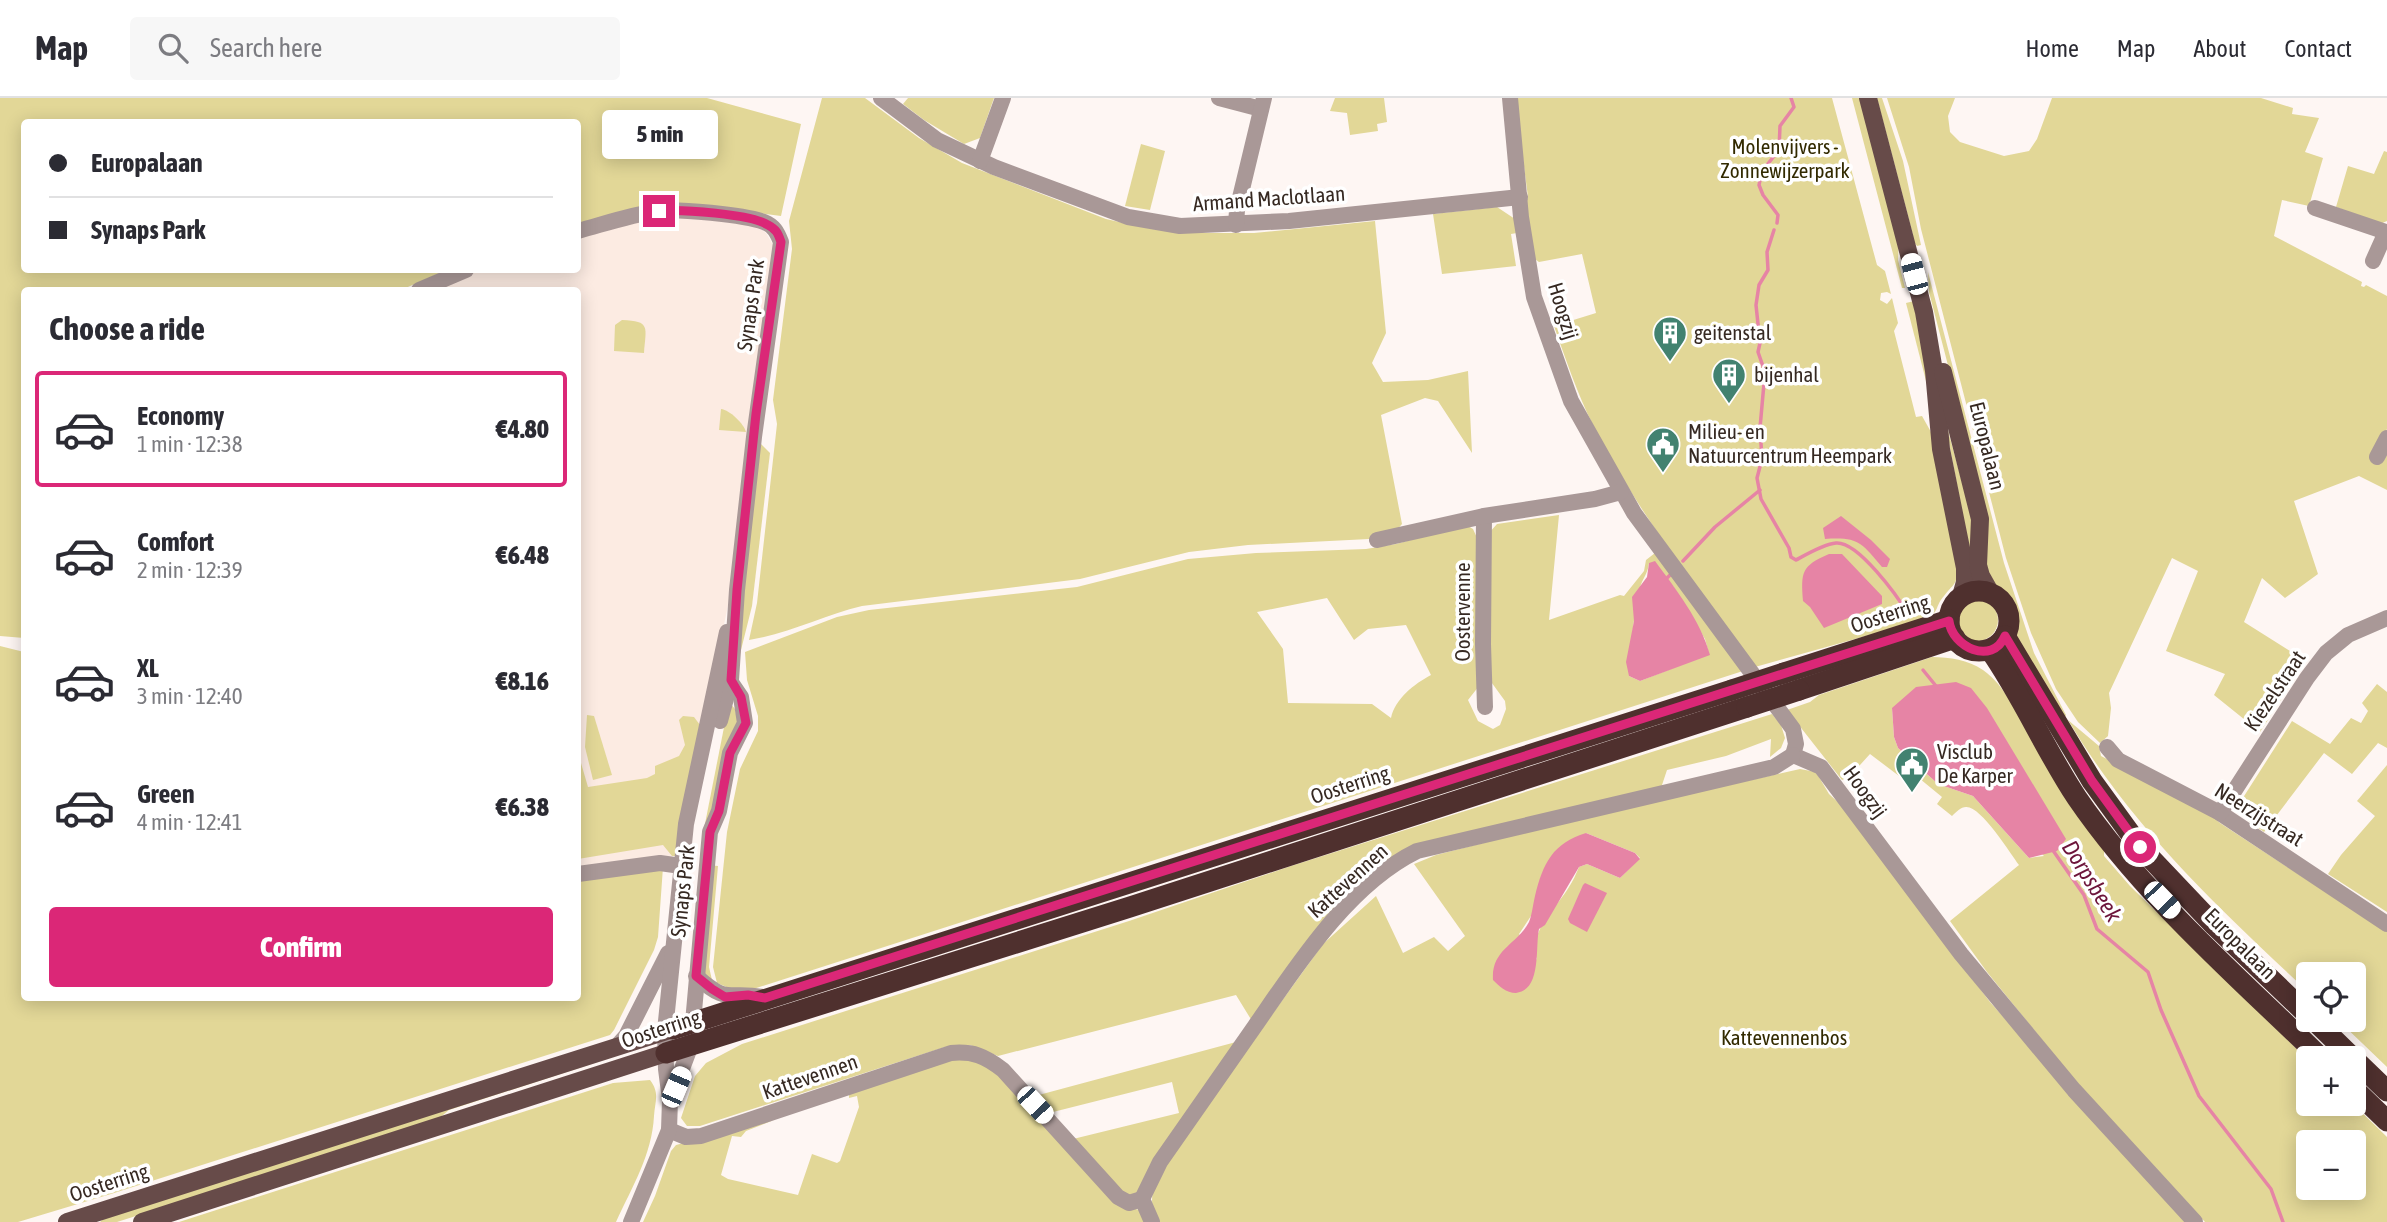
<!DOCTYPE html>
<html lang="en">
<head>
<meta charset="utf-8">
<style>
  :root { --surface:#fff; --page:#f7f7f7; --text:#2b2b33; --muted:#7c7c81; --line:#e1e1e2; --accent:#db2777 }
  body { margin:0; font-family:"Asap Condensed",sans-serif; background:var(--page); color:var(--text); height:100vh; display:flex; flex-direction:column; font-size:26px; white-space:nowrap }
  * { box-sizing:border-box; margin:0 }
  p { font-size:23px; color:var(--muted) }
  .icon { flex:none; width:38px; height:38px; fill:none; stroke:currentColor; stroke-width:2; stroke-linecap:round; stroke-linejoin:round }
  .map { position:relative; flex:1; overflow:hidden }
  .drawer { position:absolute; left:21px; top:189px; width:560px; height:714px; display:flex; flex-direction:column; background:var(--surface); border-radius:7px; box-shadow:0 4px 18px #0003 }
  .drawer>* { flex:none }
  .banner { position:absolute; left:21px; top:21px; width:560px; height:154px; border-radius:7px; box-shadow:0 4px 18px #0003; display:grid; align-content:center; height:154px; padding:0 28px; background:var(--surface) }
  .tools { position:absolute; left:2296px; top:864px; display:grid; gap:14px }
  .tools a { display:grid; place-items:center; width:70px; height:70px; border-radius:7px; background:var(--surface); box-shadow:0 4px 18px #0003; font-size:35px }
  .end { position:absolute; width:32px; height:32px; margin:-16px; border:9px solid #db2777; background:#fff; box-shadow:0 0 0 4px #fff }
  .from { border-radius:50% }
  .bubble { position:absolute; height:49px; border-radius:7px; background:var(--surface); box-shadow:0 4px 18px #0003; font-size:23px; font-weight:800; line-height:49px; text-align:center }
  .car { position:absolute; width:21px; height:42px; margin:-21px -10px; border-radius:9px; box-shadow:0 0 5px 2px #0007; background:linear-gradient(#fff 24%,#345 0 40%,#fff 0 76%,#345 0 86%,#fff 0) }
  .banner b { display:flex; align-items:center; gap:24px; height:66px; font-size:26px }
  .banner b+b { border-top:2px solid var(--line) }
  .banner i { width:18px; height:18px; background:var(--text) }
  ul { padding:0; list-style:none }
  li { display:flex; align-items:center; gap:21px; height:116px; margin:0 14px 10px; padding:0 14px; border:4px solid transparent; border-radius:7px }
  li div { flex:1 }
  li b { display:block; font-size:26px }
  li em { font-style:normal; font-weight:800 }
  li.selected { border-color:var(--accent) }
  li>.icon { width:63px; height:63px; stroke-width:1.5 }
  h2 { padding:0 28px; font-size:32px; line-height:84px }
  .button { display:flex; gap:14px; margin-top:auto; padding:14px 28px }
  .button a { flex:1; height:80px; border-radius:7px; background:var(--accent); color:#fff; font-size:28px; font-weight:800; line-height:80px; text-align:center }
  header { display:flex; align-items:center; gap:42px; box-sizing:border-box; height:98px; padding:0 35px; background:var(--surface); border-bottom:2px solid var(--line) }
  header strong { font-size:33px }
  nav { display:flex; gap:38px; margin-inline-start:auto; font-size:24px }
  .search { width:490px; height:63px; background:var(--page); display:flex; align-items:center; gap:18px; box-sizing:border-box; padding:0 24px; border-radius:7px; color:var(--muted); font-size:26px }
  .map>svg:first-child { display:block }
  .built { fill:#fcebe2 }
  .green { fill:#e2d797; fill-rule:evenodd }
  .water { fill:#e684a5 }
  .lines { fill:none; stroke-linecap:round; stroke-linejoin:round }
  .stream { stroke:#e684a5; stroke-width:3.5 }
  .minor { stroke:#a99897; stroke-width:16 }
  .major { stroke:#674b49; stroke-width:18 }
  .highway { stroke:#4f302e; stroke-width:21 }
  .highway-bridge { stroke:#4f302e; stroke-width:21 }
  .route { stroke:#db2777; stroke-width:9 }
  .labels { text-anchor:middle; stroke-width:7; stroke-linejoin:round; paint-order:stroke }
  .park-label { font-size:21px; fill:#322a00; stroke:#fff }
  .street-label { font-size:21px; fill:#362922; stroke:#fff }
  .poi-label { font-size:21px; fill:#362922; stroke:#fff; text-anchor:start }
  .water-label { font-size:23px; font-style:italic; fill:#6d153b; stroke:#fff }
</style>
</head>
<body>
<header>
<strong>Map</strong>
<div class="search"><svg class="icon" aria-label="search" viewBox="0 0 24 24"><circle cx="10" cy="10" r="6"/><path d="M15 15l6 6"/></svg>Search here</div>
<nav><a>Home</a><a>Map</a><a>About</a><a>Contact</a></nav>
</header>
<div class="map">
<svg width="2387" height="1124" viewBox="0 0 2387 1124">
  <rect width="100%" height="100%" fill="#fef6f3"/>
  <polygon class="built" points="668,116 741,125 759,130 766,135 773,147 732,488 676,758 578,773 578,192 433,192 481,172 578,172 578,138"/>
  <g class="green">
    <polygon points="0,0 707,0 801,26 781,118 664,103 578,126 578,24 24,24 24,172 447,172 401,192 24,192 24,540 0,538"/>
    <path d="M 822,0 L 865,0 L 919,40 L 962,65 L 1106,121 L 1137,128 L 1206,135 L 1254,135 L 1375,123 L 1386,235 L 1372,265 L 1383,284 L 1428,282 L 1468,273 L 1472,355 L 1438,303 L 1425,300 L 1381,317 L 1402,426 L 1394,435 L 1369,441 L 1248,447 L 1189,454 L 1080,481 L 862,508 C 824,517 788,536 749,542 L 757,505 L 777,326 L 773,302 L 792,151 L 789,123 Z"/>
    <polygon points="908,0 994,0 980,40 964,46 924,22 903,6"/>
    <polygon points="1335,0 1384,0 1387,24 1377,26 1378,33 1350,37 1347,15 1330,13"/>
    <path d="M 1515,0 L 1832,0 L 1877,167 L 1885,173 L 1891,196 L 1887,194 L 1881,195 L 1880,202 L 1887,206 L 1892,200 L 1898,225 L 1894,233 L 1916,319 L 1922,318 L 1931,334 L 1959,474 C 1954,490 1953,486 1944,498 C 1935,508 1940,512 1927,521 L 1755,569 C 1697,491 1637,413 1593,327 C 1577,295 1566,262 1554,228 L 1596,215 L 1582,156 L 1539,164 L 1532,159 L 1524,111 L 1528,99 Z"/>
    <polygon points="1852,0 1861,0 1899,143 1898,162 1905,190 1902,190"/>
    <polygon points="1877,0 1882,0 1903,63 1921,147 1917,148 1910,139 1913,137"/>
    <polygon points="1887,0 1955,0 1948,18 1950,34 1960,44 2004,58 2029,53 2037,41 2052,0 2261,0 2293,10 2292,16 2319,20 2305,54 2323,60 2309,108 2282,102 2274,138 2362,184 2361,188 2364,189 2366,187 2387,198 2387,331 2373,358 2387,351 2387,392 2359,378 2294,403 2318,476 2285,500 2262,480 2244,524 2306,563 2260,634 2214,597 2225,576 2166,553 2198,473 2172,460 2109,595 2111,610 2108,638 2100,645 2078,624 2056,591 2031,535 2006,460 1921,131 1909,69"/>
    <polygon points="1141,46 1165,53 1150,112 1125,108"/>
    <polygon points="2384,53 2387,54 2387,123 2380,126 2336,109 2348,68 2374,76"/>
    <polygon points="1497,109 1515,121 1517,135 1511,136 1516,168 1442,176 1433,116"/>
    <polygon points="1928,174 2004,465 2034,555 2066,617 2063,623 2015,538 2016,511 2010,499 1989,482 1972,360 1929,194"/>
    <polygon points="1914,203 1935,318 1906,205"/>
    <path d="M 622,222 C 651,223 646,229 644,255 L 614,253 L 615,227 Z"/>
    <path d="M 721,311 C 730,312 744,326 746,334 L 719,332 Z"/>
    <polygon points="1944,318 1962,384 1975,419 1975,482"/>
    <polygon points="759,344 770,355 752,508 740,556 740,509"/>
    <path d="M 1559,417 L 1549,522 L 1620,497 L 1624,498 L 1644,473 L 1646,462 L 1655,455 L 1743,573 L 741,895 L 717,885 L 713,869 L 727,734 L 740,671 L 758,633 L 758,618 L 747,582 L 745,554 L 837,519 L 869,512 L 1077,489 L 1188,461 L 1256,455 L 1366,451 L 1396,446 L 1466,427 L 1473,431 L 1478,442 L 1479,588 L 1468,602 L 1478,623 L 1493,631 L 1500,627 L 1506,611 L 1505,603 L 1489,581 L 1489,435 L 1497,426 ZM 1649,465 L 1673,488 L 1705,541 L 1709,556 L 1640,583 L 1629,578 C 1631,548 1633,519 1640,490 C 1642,481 1648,476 1649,465 ZM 1327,500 L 1354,542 L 1368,531 L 1406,527 L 1431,577 C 1414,586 1395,601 1391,620 L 1372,606 L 1288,605 L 1283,551 L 1257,514 Z"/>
    <circle cx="1977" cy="522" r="21"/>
    <polygon points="0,548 24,554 24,900 578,900 578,781 663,769 658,839 654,852 614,932 610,937 111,1096 18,1124 0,1124"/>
    <path d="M 1932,559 C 1950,559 1968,562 1983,572 C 2006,588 2019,620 2033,642 C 2056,679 2079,715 2104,751 L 2104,758 L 2130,788 L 2308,962 L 2308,1006 L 2353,1006 L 2387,1039 L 2387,1124 L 2205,1124 L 2072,979 L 1987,874 L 1950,823 L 2019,767 C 2010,755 1981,708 1966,709 C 1961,709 1956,714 1952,718 L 1937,706 L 1942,699 L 1914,676 L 1907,684 L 1870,656 L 1850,678 L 1842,682 L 1787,612 L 1810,604 L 1819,597 ZM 1892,610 L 2044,758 L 2029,760 L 1973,698 L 1938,686 L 1898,650 L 1894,639 ZM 2308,1045 L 2354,1045 L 2354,1090 L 2308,1090 Z"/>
    <polygon points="2377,586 2387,594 2387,650 2378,645 2352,676 2324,655 2264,734 2241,717 2239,706 2292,623 2330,646 2351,620 2361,625 2368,613 2362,605"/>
    <polygon points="729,604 735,611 738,626 707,739 702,741"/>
    <polygon points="1772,616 1781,627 1785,640 1781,650 1770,659 1771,641 1726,658 1667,672 1661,690 1404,753 1252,923 1236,897 998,958 970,947 945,949 700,1028 687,1028 681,1020 695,978 706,965 742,946 1129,823 1291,768"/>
    <polygon points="587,617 594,618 612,677 593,682 585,649"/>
    <polygon points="683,618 694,619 700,627 676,758 672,758 663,747 578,761 578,664 581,665 588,689 647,680 655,676 655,668 679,658 685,647 679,622"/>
    <path d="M 2068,622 L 2099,648 L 2101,658 L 2201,709 L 2220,725 L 2387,834 L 2387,969 L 2338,922 L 2354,922 L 2354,877 L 2308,877 L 2308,894 C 2217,808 2133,731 2068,622 Z"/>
    <polygon points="2387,667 2387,814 2328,776 2341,757 2375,718 2357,703"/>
    <path d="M 1800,671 L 1816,674 L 1829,696 L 1841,707 L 1990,904 L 2187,1124 L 1156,1124 C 1148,1098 1153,1091 1163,1067 L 1323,846 L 1376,798 L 1403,855 L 1434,839 L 1448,853 L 1465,838 L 1414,766 L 1436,757 L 1597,716 ZM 1586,735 L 1635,755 L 1640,760 L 1620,780 L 1587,766 L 1579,769 C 1576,776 1573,783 1569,789 C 1555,812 1528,833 1537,862 L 1519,836 Z"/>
    <polygon points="709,767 718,768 709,869 712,882 703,875"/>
    <polygon points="1236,944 1190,1013 1150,1067 1138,1095 1133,1099 1126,1097 1073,1041 1179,1015 1172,984 1049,1015 1035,998"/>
    <polygon points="610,960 449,1012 437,1022 117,1124 100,1124 106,1118"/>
    <polygon points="974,960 1005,981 1122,1107 1139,1112 1148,1124 643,1124 655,1098 671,1053 676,1047 774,1022 746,1033 741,1039 732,1038 721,1077 728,1081 798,1097 812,1056 837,1065 840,1063 859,1009 857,998 849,1000 849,996 948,961"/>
    <path d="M 650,982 C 660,995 655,1003 654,1018 C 652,1057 632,1089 616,1124 L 179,1124 L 613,985 Z"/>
  </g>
  <g class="water">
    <path d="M 1841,418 L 1871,442 L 1890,461 L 1887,469 L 1882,469 C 1861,444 1858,439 1825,441 L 1823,430 Z"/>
    <path d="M 1829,456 L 1842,456 L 1882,498 L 1882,506 L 1824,530 L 1810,509 L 1803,503 C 1801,474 1801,468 1829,456 Z"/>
    <path d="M 1655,463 C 1675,490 1701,523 1710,557 L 1640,583 L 1629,578 L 1626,564 L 1634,523 L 1632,499 L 1647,479 L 1649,465 Z"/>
    <polygon points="1956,584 1971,590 1987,610 2066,741 2057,753 2029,760 1973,698 1938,686 1898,650 1894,639 1892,610 1916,589"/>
    <path d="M 1586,735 L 1635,755 L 1640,761 L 1620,780 L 1587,766 L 1579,769 L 1545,827 L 1539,831 C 1535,849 1542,892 1516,895 C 1506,895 1499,888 1493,882 C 1491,851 1517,847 1529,824 C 1532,817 1533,806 1535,798 C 1543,765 1553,745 1586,735 Z"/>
    <polygon points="1585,785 1607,795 1587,834 1570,825 1568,821 1583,787"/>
  </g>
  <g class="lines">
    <g class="stream">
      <polyline points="1777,125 1778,117 1763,97 1759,87 1762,73 1779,52 1780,28 1794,9 1791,0"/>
      <path d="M 1774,132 L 1767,154 L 1768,172 L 1759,187 L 1756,207 L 1760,245 L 1758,254 L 1765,274 L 1760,330 L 1762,361 L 1757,380 L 1761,401 L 1789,450 L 1791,459 L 1796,462 C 1807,456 1824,446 1836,445 C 1858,443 1898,499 1908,516"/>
      <polyline points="1683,463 1715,429 1760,392"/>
      <polyline points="1666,481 1670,477"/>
      <polyline points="1923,572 1936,588"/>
      <polyline points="2052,751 2084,797 2097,831 2148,874 2161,912 2199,998 2271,1091 2283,1124"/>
    </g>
    <g class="minor">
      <polyline points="881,0 937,42 994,69 1128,119 1180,128 1289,123 1520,99"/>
      <polyline points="1219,0 1261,11"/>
      <polyline points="1510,0 1521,119 1534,199 1571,303 1634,415 1793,631 1796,646 1793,657"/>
      <polyline points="980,63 1003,0"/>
      <polyline points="2315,110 2386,134 2373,163"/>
      <polyline points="1236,127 1237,112 1264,0"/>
      <path d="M 578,133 C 604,126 630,117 657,113 C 676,110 746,117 764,124 C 774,128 777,134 781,144 L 754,339 L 737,492 L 731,582 L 720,623"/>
      <polyline points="419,192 466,172"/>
      <polyline points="2377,359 2387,340"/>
      <polyline points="1484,418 1483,546 1485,609"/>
      <polyline points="1377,442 1484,418 1595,401 1621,394"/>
      <polyline points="2107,649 2118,662 2220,715 2387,826"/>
      <polyline points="1793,657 1821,669 1961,856 2074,992 2195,1124"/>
      <polyline points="2220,715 2307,580 2326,555 2348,537 2387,520"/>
      <polyline points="578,776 660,765 681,768"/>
      <path d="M 696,878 C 728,907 727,893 763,899"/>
      <polyline points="618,947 626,938 668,855"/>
      <polyline points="671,1000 691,947 710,734 719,713 730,655 745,625 741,599 728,580"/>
      <path d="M 669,1032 L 686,1039 L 701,1038 L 951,955 C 973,953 985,958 1003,972 L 1118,1099 L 1129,1105 L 1142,1101"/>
      <polyline points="631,1124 669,1032 670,1002 666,971 665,933 686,726 727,534"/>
      <path d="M 1152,1124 L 1142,1101 L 1160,1064 C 1191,1019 1223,974 1255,928 C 1298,866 1348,787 1417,753 L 1774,669 L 1793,657"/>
    </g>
    <g class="major">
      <polyline points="1868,0 1924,214 1934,273 1941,351 1965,470 1965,484 1961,498"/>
      <polyline points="1943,274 1980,421 1978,467 1981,478 1990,494"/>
      <polyline points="67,1124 673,931"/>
      <polyline points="142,1124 666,955"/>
    </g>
    <g class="highway">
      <circle cx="1979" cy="523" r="30"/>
      <polyline points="2005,538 2092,683 2140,749 2214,827 2308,917"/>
      <path d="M 1990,552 C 2023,599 2045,652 2077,700 C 2144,798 2237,878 2322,961"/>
      <polyline points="1784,575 1949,522"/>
      <polyline points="1799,592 1955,540"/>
      <polyline points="2314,922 2354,961"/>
      <polyline points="673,931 1732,592"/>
      <polyline points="666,955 1130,809 1747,609"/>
      <polyline points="2354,961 2387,993"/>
      <polyline points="2354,991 2387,1023"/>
    </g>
    <g class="highway-bridge">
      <polyline points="1732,592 1784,575"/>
      <polyline points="1747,609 1799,592"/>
    </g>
  </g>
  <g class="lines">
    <path class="route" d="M 659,113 C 681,111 751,116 768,127 C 776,131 778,135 781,144 L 756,316 L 737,492 L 731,582 L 741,599 L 746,625 L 730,655 L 719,713 L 710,734 L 696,878 L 712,891 L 725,899 L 748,897 L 765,900 L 1949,523 C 1952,549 1992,568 2005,538 L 2092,683 L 2140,749"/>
  </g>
  <defs>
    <g id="building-pin" transform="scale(1.75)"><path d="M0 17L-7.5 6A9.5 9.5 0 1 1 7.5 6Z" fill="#428270" stroke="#fff"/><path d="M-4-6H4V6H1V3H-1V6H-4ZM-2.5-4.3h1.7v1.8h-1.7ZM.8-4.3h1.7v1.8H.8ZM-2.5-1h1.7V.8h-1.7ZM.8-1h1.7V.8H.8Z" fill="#fff"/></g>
    <g id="civic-pin" transform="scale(1.75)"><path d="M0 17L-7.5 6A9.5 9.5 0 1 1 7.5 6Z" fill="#428270" stroke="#fff"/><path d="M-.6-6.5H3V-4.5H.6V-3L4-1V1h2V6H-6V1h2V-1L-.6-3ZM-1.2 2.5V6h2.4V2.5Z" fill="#fff"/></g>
  </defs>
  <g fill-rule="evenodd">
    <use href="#building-pin" x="1670" y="235"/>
    <use href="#building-pin" x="1729" y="277"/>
    <use href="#civic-pin" x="1663" y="346"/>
    <use href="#civic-pin" x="1912" y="666"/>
  </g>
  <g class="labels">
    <g class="park-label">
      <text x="1785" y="56">Molenvijvers -<tspan x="1785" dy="24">Zonnewijzerpark</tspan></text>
      <text x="1784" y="947">Kattevennenbos</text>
    </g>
    <g class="street-label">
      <text transform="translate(1269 101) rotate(-4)" y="7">Armand Maclotlaan</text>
      <text transform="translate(751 207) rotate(-82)" y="7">Synaps Park</text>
      <text transform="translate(1563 213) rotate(73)" y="7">Hoogzij</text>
      <text transform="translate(1987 348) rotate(76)" y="7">Europalaan</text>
      <text transform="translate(1463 514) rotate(-90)" y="7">Oostervenne</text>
      <text transform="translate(1890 516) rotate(-18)" y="7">Oosterring</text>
      <text transform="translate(2275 593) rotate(-56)" y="7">Kiezelstraat</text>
      <text transform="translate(1350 687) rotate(-18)" y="7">Oosterring</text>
      <text transform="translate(1865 694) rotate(54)" y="7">Hoogzij</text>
      <text transform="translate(2259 717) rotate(32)" y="7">Neerzijstraat</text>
      <text transform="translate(1348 783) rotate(-42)" y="7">Kattevennen</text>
      <text transform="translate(683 793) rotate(-84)" y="7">Synaps Park</text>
      <text transform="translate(2240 846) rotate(45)" y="7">Europalaan</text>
      <text transform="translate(661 931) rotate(-18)" y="7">Oosterring</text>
      <text transform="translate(810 979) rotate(-19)" y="7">Kattevennen</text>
      <text transform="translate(109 1085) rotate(-18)" y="7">Oosterring</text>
    </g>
    <g class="poi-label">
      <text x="1694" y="242">geitenstal</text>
      <text x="1754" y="284">bijenhal</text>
      <text x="1688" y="341">Milieu- en<tspan x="1688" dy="24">Natuurcentrum Heempark</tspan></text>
      <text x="1937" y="661">Visclub<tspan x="1937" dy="24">De Karper</tspan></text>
    </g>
    <g class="water-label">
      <text transform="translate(2092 783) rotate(58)" y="8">Dorpsbeek</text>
    </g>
  </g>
</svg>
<div class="tools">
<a><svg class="icon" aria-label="locate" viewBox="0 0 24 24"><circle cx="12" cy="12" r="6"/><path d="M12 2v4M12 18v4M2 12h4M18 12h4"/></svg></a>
<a>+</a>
<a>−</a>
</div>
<i class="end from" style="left:2140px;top:749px"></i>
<i class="end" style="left:659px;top:113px"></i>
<div class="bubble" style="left:602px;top:12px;width:116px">5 min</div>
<i class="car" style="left:1914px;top:176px;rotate:345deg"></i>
<i class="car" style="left:2162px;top:802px;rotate:136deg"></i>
<i class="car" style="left:676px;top:989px;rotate:23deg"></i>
<i class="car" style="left:1035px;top:1007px;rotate:137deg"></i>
<div class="banner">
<b><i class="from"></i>Europalaan</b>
<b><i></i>Synaps Park</b>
</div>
<section class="drawer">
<h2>Choose a ride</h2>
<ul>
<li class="selected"><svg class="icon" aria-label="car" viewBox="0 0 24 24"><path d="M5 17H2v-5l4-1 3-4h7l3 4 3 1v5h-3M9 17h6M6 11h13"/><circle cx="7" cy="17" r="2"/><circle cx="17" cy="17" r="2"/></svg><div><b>Economy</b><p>1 min · 12:38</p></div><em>€4.80</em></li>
<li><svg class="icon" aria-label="car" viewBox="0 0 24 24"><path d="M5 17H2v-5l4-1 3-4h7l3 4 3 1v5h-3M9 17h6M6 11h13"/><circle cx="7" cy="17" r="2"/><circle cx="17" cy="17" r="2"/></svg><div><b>Comfort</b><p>2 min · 12:39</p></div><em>€6.48</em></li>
<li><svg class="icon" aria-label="car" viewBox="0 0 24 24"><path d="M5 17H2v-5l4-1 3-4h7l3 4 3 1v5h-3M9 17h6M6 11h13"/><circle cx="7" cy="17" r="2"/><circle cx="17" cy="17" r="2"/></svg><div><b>XL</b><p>3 min · 12:40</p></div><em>€8.16</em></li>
<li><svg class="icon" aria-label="car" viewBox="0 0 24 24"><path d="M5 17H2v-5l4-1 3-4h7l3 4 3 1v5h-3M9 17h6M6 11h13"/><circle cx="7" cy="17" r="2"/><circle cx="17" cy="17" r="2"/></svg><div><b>Green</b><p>4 min · 12:41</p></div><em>€6.38</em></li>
</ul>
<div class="button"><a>Confirm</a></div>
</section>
</div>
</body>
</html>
